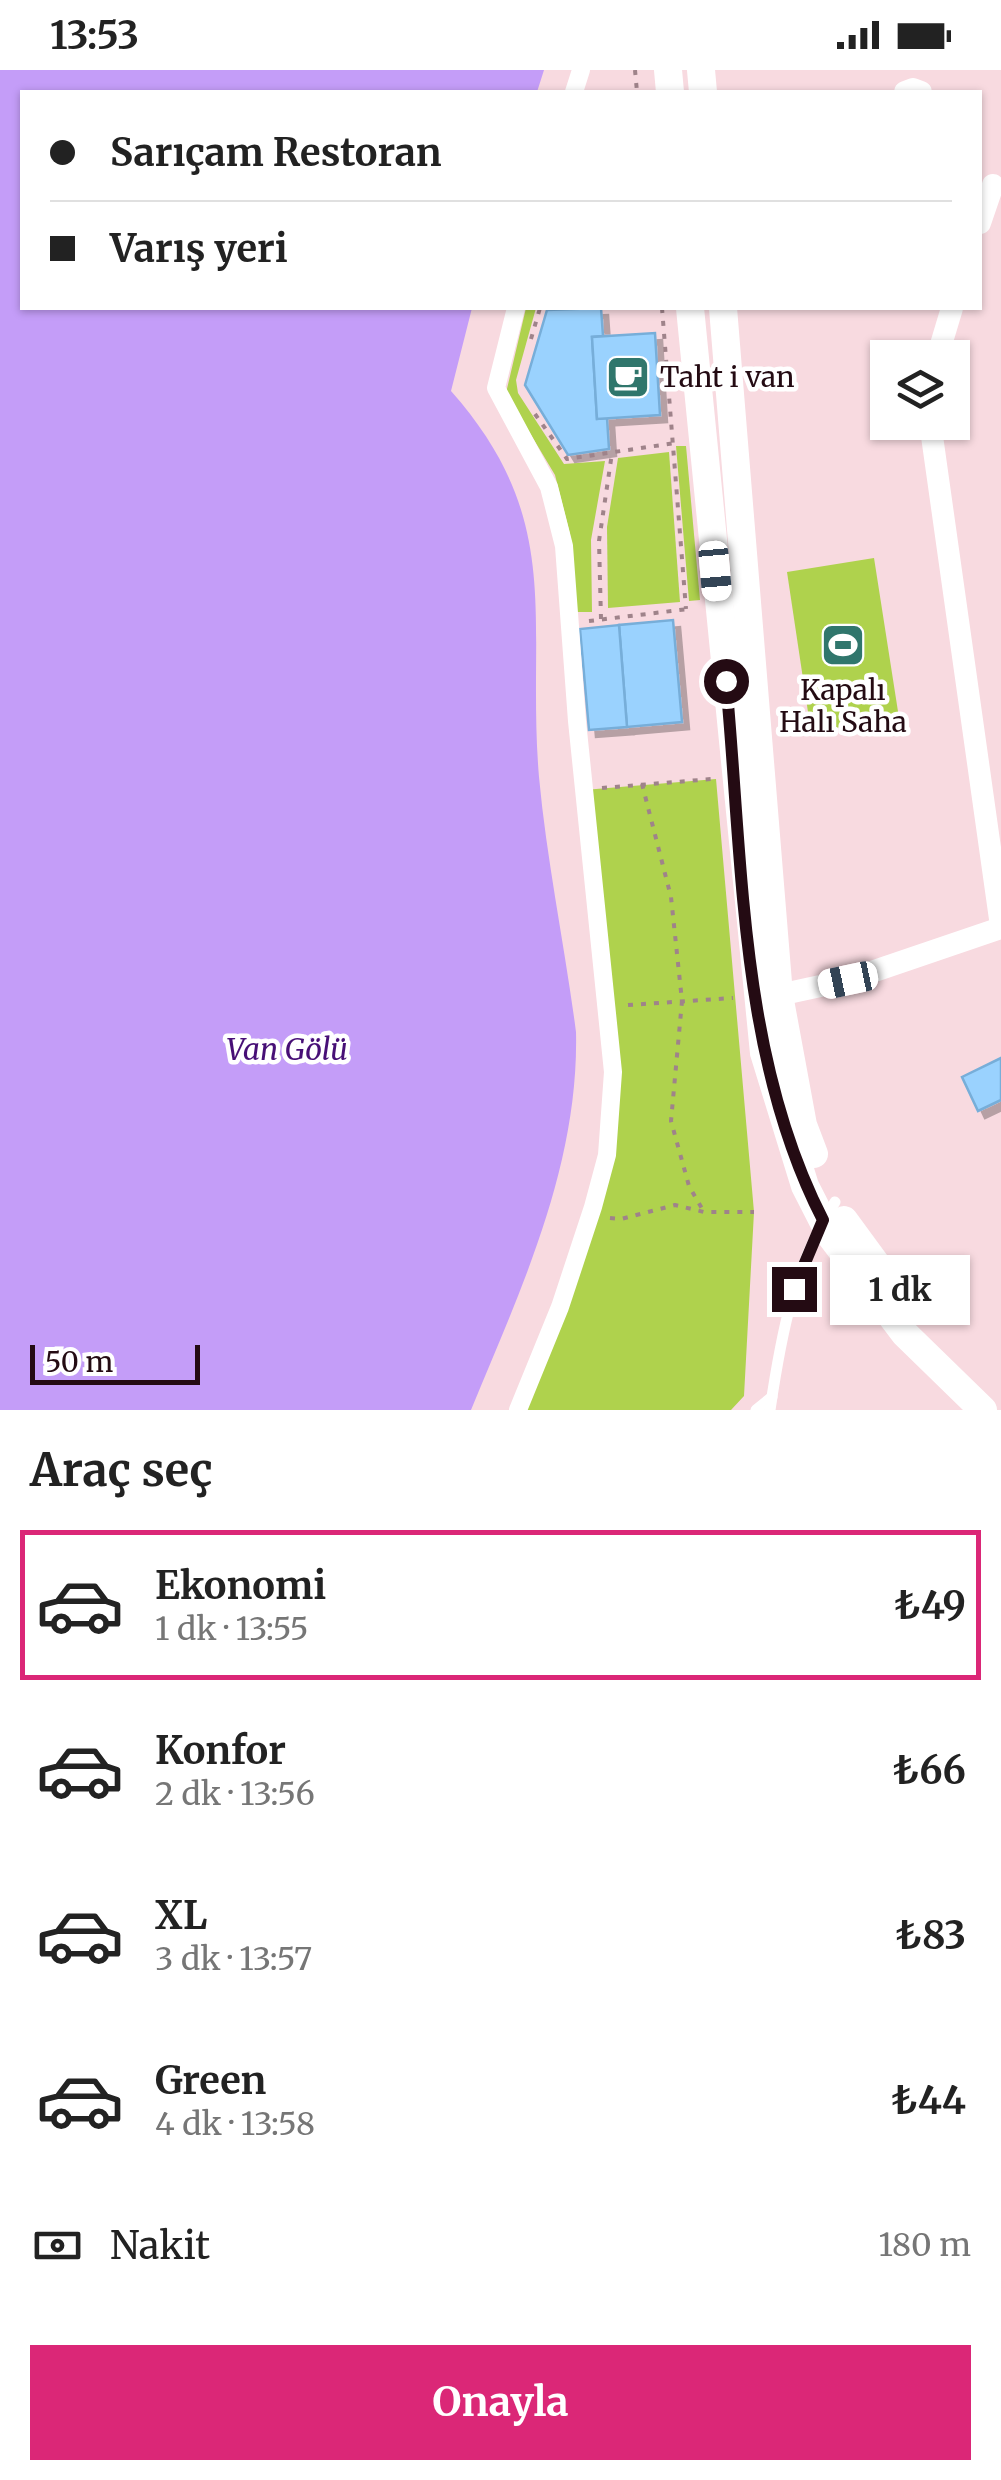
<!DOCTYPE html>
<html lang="tr">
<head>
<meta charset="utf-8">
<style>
  :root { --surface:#fff; --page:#f6f6f6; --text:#222; --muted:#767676; --line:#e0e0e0; --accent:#db2777 }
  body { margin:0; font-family:Merriweather,serif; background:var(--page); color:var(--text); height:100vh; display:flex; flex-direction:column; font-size:38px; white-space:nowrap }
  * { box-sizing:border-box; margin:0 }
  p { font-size:32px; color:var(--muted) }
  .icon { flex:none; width:55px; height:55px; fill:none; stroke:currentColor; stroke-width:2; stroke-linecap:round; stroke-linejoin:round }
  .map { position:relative; height:1340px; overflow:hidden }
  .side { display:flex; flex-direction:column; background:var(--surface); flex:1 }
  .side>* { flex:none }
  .hud { position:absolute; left:20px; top:20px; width:962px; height:220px; border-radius:0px; box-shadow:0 2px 8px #0004; display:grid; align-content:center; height:220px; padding:0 30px; background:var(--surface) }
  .controls { position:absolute; left:870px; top:270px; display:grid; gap:20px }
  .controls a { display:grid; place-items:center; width:100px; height:100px; border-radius:0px; background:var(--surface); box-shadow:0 2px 8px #0004; font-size:50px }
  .scale { position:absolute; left:30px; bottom:25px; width:170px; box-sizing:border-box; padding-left:10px; border:5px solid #240b13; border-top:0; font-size:28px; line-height:35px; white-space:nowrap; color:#240b13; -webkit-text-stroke:8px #fff; paint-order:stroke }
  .end { position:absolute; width:45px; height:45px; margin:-22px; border:12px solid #240b13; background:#fff; box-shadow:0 0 0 5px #fff }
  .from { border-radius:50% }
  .bubble { position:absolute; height:70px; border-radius:0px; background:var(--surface); box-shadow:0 2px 8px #0004; font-size:32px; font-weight:700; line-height:70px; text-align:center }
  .car { position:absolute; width:30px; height:60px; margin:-30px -15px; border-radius:12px; box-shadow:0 0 8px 2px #0007; background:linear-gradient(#fff 24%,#345 0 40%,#fff 0 76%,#345 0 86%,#fff 0) }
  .hud b { display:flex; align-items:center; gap:35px; height:95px; font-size:38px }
  .hud b+b { border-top:2px solid var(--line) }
  .hud i { width:25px; height:25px; background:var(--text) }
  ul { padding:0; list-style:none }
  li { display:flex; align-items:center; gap:30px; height:150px; margin:0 20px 15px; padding:0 10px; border:5px solid transparent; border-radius:0px }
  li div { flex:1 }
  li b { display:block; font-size:38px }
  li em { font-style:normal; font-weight:700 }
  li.current { border-color:var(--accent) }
  li>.icon { width:90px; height:90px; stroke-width:1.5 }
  h2 { padding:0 30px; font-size:45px; line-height:120px }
  .pay { display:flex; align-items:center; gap:25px; height:110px; padding:0 30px; font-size:38px }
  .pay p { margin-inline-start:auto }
  .primary-button { display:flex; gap:20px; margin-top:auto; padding:20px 30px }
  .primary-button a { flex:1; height:115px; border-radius:0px; background:var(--accent); color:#fff; font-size:40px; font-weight:700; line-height:115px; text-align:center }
  .status { display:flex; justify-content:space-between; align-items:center; height:70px; padding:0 50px; background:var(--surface); direction:ltr }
  .status svg { height:28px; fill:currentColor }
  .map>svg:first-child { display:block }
  .green { fill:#afd24d }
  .water { fill:#c49df8 }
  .building { fill:#9ad2fe; stroke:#77aed9; stroke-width:2.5; filter:url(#shadow) }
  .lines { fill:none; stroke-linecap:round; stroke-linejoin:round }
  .path { stroke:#9f838a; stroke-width:4; stroke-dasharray:5 8; stroke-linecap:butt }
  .service { stroke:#fff; stroke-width:11 }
  .pedestrian { stroke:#fff; stroke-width:18 }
  .minor { stroke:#fff; stroke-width:22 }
  .tertiary { stroke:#fff; stroke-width:28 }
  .route { stroke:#240b13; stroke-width:12 }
  .labels { text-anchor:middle; stroke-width:9; stroke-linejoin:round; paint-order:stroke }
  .poi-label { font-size:28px; fill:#240b13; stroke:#fff; text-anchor:start }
  .water-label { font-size:30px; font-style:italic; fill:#470f76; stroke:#fff }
</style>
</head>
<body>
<div class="status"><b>13:53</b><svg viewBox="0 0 49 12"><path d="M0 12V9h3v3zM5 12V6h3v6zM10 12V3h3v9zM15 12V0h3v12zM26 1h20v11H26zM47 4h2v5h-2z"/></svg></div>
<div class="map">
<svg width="1001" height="1340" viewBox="0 0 1001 1340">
  <defs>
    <filter id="shadow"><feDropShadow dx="7" dy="7" stdDeviation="0" flood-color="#0004"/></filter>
  </defs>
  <rect width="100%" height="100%" fill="#f8dae0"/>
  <g class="green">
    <polygon points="526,238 536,238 516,310 518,323 564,394 605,391 591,470 592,542 576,542 570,464 555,405 506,323"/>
    <polygon points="676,376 686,376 700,530 689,531"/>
    <polygon points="669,382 680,532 608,538 607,457 618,388"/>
    <polygon points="874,488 899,648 811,662 787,502"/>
    <polygon points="716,709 754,1142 744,1326 731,1340 518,1340 560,1237 613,1035 584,720"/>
  </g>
  <path class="water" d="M 0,0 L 544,0 L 537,22 L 22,22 L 22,238 L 472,238 L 451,321 C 567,452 526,551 539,707 C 547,793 565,877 576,962 C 579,1096 521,1219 471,1340 L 0,1340 Z"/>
  <g class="building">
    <polygon points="601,238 603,266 592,267 597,349 607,348 609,379 568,385 525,315 547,240"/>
    <polygon points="655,263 660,345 597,349 592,267"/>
    <polygon points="673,550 682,652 627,657 619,555"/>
    <polygon points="619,555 627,657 589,660 580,559"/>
    <polygon points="1001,988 1001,1030 978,1041 962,1007"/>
  </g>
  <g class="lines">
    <g class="path">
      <polyline points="635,0 637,22"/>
      <polyline points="662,238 686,539"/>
      <polyline points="531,269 540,238"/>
      <polyline points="535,344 567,389 675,373"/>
      <polyline points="601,549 599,471 612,383"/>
      <polyline points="589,551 688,539"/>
      <polyline points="642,714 671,827 682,931 671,1051 689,1116 704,1142"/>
      <polyline points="602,718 712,709"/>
      <polyline points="628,935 733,928"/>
      <polyline points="610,1148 621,1149 675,1135 704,1142 754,1142"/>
    </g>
    <g class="service">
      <polyline points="756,1340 772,1327"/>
      <path d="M 770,1340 C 781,1266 793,1197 835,1132"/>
    </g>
    <g class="pedestrian">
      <polyline points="574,22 581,0"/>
      <polyline points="516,238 496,318 549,417 564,476 577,651 613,1002 607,1085 593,1137 560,1237 518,1340"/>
    </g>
    <g class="minor">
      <polyline points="905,22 913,19 921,22"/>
      <polyline points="980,153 993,115"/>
      <polyline points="937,288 952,238"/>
      <polyline points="930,352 1001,856"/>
      <polyline points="765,928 848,910 1001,858"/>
    </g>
    <g class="tertiary">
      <polyline points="668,0 670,22"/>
      <polyline points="701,0 703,22"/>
      <polyline points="690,238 764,983 805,1116 830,1165 905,1264 983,1340"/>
      <polyline points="723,238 779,925 803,1055 814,1084"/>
      <polyline points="844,1150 907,1236"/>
    </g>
  </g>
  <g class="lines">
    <path class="route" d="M 726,611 C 743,791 739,987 823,1150 L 794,1219"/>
  </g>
  <defs>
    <g id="cafe-square" transform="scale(2.25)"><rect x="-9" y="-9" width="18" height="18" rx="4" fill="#30766c" stroke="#fff"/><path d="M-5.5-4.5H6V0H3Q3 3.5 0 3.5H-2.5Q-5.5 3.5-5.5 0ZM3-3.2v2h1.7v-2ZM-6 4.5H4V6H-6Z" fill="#fff"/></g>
    <g id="stadium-square" transform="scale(2.25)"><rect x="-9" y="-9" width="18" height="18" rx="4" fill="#30766c" stroke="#fff"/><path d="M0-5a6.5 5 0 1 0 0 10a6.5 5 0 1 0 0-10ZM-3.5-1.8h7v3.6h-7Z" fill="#fff"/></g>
  </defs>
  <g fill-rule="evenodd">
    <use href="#cafe-square" x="628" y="307"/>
    <use href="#stadium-square" x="843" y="575"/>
  </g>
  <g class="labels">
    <g class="poi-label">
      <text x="660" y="317">Taht i van</text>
      <text x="843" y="630" text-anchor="middle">Kapalı<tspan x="843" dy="32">Halı Saha</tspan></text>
    </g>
    <g class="water-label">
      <text x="287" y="990">Van Gölü</text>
    </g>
  </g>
</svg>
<div class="controls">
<a><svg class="icon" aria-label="layers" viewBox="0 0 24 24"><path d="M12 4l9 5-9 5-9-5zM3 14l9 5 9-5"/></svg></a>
</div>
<div class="scale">50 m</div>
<i class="end from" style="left:726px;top:611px"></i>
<i class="end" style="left:794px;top:1219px"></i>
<div class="bubble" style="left:830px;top:1185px;width:140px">1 dk</div>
<i class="car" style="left:715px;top:501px;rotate:175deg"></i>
<i class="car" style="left:848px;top:910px;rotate:258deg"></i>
<div class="hud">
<b><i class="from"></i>Sarıçam Restoran</b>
<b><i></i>Varış yeri</b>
</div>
</div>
<section class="side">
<h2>Araç seç</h2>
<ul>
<li class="current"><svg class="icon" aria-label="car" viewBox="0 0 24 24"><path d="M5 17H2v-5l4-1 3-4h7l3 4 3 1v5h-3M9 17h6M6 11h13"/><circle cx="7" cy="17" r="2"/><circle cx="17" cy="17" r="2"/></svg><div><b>Ekonomi</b><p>1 dk · 13:55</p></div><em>₺49</em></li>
<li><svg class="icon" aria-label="car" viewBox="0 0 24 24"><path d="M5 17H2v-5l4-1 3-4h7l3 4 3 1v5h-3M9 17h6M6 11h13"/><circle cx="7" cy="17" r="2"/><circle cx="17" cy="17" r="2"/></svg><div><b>Konfor</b><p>2 dk · 13:56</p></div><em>₺66</em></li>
<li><svg class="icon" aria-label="car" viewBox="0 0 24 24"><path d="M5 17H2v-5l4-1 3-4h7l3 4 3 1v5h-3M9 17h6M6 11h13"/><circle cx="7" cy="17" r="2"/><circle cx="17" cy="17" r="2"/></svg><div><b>XL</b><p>3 dk · 13:57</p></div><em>₺83</em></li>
<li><svg class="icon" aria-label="car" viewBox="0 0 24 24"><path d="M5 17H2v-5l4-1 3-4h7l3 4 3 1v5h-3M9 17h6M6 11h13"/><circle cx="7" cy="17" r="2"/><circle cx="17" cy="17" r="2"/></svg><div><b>Green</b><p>4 dk · 13:58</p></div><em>₺44</em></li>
</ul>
<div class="pay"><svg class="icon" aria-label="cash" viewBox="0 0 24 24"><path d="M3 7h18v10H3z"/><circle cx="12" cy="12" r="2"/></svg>Nakit<p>180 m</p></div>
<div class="primary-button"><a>Onayla</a></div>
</section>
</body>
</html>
